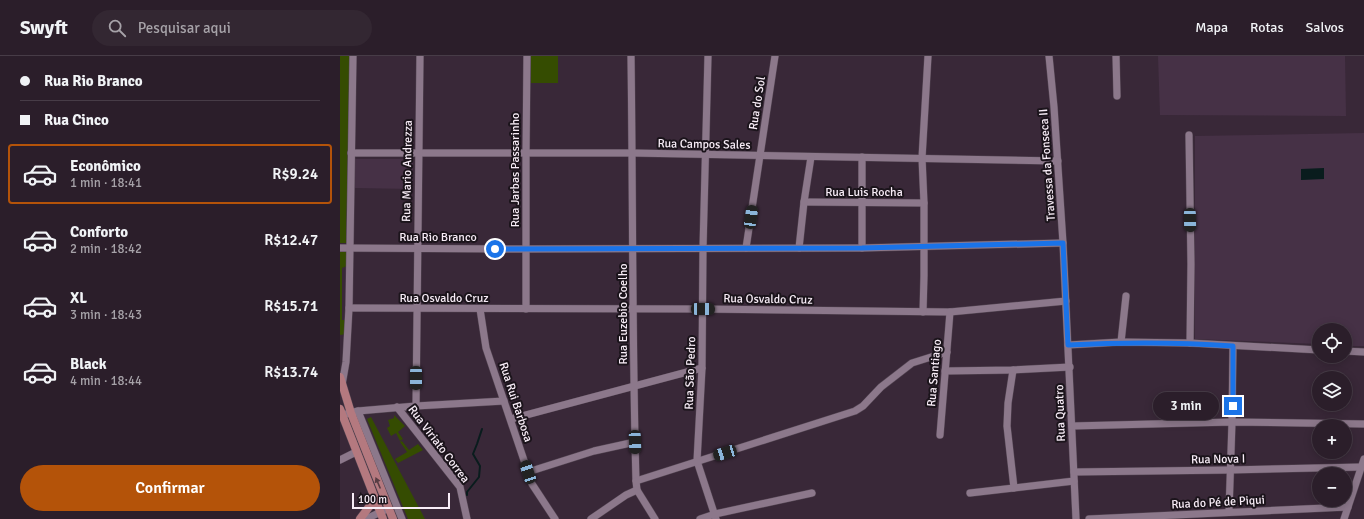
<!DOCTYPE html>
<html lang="pt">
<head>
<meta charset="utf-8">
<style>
  :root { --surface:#2b1e2a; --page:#332732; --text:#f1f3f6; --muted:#a6a2a8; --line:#473c47; --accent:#b45309 }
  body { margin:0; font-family:Signika,sans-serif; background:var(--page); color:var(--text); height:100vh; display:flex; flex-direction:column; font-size:15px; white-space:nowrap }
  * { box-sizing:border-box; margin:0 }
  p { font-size:13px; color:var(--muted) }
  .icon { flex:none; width:22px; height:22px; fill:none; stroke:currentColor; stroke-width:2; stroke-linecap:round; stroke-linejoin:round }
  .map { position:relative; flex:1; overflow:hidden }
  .sheet { display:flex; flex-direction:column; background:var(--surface); width:340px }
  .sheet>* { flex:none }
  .hud { display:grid; align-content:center; height:88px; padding:0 20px; background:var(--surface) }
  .tools { position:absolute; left:972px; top:267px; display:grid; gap:8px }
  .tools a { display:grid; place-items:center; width:40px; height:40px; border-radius:50%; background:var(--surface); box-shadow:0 2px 10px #0003,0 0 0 1px var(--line); font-size:20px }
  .scale { position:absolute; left:12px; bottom:10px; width:98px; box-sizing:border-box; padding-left:4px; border:2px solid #f8edf7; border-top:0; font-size:11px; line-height:14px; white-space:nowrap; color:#f8edf7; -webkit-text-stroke:3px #1b141b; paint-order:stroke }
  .end { position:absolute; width:18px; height:18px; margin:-9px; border:5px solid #1a73e8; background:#fff; box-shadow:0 0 0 2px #fff }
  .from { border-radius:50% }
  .bubble { position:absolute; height:28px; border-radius:14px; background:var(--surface); box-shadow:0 2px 10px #0003,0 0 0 1px var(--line); font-size:13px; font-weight:600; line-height:28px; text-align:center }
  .car { position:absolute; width:12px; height:24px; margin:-12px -6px; border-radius:5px; box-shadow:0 0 3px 1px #0007; background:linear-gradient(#222 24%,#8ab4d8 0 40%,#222 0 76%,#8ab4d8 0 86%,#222 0) }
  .hud b { display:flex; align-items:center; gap:14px; height:38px; font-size:15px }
  .hud b+b { border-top:1px solid var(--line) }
  .hud i { width:10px; height:10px; background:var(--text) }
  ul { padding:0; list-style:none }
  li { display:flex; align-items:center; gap:12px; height:60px; margin:0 8px 6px; padding:0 12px; border:2px solid transparent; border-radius:4px }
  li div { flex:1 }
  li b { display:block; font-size:15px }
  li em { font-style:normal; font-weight:600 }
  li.current { border-color:var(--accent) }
  li>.icon { width:36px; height:36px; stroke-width:1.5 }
  .action { display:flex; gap:8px; margin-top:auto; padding:8px 20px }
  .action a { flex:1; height:46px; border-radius:24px; background:var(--accent); color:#fff; font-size:16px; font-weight:600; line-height:46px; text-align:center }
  header { display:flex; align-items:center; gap:24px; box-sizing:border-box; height:56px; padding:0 20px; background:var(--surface); border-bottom:1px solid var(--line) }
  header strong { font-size:19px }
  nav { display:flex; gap:22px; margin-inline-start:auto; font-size:14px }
  .search { width:280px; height:36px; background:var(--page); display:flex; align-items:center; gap:10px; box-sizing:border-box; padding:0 14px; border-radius:22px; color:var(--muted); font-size:15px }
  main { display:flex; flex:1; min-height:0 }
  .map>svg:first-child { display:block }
  .built { fill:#463146 }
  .green { fill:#354c01 }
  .water { fill:#091c1d }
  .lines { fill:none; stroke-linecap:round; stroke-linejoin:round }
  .stream { stroke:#091c1d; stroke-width:2 }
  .minor-casing { stroke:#544653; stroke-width:8 }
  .major-casing { stroke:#544653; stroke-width:9 }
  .minor { stroke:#8c788b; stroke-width:7 }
  .major { stroke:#b4797f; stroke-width:8 }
  .oneway { fill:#583c43 }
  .route { stroke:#1a73e8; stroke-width:5 }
  .labels { text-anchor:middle; stroke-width:4; stroke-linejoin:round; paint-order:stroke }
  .street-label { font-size:12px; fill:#f8edf7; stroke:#1b141b }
</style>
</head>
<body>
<header>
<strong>Swyft</strong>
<div class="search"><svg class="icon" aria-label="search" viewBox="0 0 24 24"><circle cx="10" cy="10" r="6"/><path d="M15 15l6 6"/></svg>Pesquisar aqui</div>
<nav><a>Mapa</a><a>Rotas</a><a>Salvos</a></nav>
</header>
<main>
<section class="sheet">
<div class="hud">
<b><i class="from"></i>Rua Rio Branco</b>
<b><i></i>Rua Cinco</b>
</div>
<ul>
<li class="current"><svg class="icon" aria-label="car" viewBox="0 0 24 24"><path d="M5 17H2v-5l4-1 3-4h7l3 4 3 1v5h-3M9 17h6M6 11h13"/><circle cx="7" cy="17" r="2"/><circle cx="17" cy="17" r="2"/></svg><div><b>Econômico</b><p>1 min · 18:41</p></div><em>R$9.24</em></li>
<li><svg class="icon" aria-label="car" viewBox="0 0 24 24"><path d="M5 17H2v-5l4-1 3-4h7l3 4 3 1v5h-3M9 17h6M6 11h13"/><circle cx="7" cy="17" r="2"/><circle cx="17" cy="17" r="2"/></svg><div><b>Conforto</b><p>2 min · 18:42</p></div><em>R$12.47</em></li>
<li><svg class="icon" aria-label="car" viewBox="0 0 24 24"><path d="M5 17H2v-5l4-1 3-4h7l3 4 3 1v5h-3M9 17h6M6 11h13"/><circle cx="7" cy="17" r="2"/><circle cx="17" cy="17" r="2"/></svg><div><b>XL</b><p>3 min · 18:43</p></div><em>R$15.71</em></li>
<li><svg class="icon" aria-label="car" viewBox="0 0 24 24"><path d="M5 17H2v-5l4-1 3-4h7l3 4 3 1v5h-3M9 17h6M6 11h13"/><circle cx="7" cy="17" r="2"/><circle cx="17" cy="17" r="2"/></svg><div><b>Black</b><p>4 min · 18:44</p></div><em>R$13.74</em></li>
</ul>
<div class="action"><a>Confirmar</a></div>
</section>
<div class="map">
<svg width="1024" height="463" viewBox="0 0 1024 463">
  <rect width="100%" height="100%" fill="#392838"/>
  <g class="built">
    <polygon points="818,0 1005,0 1006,60 820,59"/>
    <polygon points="1024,77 1024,290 1005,290 1005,274 979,274 979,288 855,283 855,80"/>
    <polygon points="15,103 73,103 73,133 15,132"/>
  </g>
  <g class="green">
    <polygon points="0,0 10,0 6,187 0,187"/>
    <rect x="191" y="0" width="27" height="27"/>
    <polygon points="0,195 7,195 7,210 2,212 2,264 5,264 6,278 0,279"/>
    <polygon points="54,359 65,370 58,376 63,383 60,385 56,377 51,380 47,372 50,370 48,364 54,362"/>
    <polygon points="31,361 85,463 68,463 27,363"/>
    <polygon points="62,385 69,394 78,388 83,394 58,407 55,403 67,396 60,386"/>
  </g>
  <polygon class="water" points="984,112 984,123 961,124 961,113"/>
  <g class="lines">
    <polyline class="stream" points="127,439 127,436 139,421 140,410 133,398 137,388 142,373"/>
    <g class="minor-casing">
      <g id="minor">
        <path d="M 291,0 C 293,142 292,284 296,425 L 297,434 L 315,463"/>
        <polyline points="368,0 363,192 362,312 357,405 376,463"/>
        <polyline points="709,0 714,51 723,187 736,463"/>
        <polyline points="776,0 777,40"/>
        <polyline points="849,79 851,208 850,287"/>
        <polyline points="11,97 293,97 718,105"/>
        <polyline points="522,101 522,192"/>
        <polyline points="464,146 584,147"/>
        <polyline points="0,192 186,193 522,192 723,187"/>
        <polyline points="406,192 435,0"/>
        <polyline points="459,192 464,146 471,101"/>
        <polyline points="9,252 363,253 610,256 726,245"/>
        <polyline points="140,253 146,292 192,428 215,463"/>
        <polyline points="186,253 186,98 187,0"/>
        <polyline points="583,256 584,220 584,147 582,102 588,0"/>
        <polyline points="781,286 786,240"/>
        <polyline points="728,289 781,286 850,287 979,294"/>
        <polyline points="1005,295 1024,296"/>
        <polyline points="673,314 668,347 667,370 674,432"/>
        <polyline points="605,315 673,314 730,311"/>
        <polyline points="2,329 6,306 9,252 13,0"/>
        <polyline points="76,350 80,0"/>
        <polyline points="57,351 120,431 127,463"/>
        <polyline points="18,355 62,463"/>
        <polyline points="6,358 18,355 76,350 164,345"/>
        <polyline points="171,363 362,312"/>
        <polyline points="732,370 892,366 1024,368"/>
        <polyline points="600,379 610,256"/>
        <polyline points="0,404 16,396"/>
        <polyline points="188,416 254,395 295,386"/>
        <polyline points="734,416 890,414 1022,411"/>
        <polyline points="296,425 515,355 523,350 541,331 572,307 607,296"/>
        <polyline points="630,437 734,425"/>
        <polyline points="889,456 892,366 893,290"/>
        <polyline points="26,463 45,454"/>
        <polyline points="251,463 286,439 297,434"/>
        <polyline points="360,463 375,458 472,437"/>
        <polyline points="749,463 1008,451"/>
        <polyline points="1004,463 1024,403"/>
      </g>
    </g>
    <g class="major-casing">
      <g id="major">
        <polyline points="0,321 11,357 53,463"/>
        <polyline points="0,353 43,463"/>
        <polyline points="20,463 35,443"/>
      </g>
    </g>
    <use href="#minor" class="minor"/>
    <use href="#major" class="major"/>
  </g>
  <defs><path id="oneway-solid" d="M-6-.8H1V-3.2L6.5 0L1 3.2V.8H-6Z"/></defs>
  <use class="oneway" href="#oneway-solid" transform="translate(38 427) rotate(-113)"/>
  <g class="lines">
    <path class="route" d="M 155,193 L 522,192 L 723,187 L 728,289 C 784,286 838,286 893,290 L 893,350"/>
  </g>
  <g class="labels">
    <g class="street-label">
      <text transform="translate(417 47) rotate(-81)" y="4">Rua do Sol</text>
      <text transform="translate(364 88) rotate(1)" y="4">Rua Campos Sales</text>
      <text transform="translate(707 109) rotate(-94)" y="4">Travessa da Fonseca II</text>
      <text transform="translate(175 114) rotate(-90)" y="4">Rua Jarbas Passarinho</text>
      <text transform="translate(67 115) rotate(-89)" y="4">Rua Mario Andrezza</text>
      <text x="524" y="140">Rua Luis Rocha</text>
      <text x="98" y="185">Rua Rio Branco</text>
      <text x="104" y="246">Rua Osvaldo Cruz</text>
      <text transform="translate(428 243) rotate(1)" y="4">Rua Osvaldo Cruz</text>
      <text transform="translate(283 258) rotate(-90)" y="4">Rua Euzebio Coelho</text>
      <text transform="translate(350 317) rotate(-88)" y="4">Rua São Pedro</text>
      <text transform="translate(594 317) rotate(-85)" y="4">Rua Santiago</text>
      <text transform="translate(176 346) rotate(72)" y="4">Rua Rui Barbosa</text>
      <text transform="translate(720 357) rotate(-92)" y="4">Rua Quatro</text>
      <text transform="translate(99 388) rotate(53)" y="4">Rua Viriato Correa</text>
      <text transform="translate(878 403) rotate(-1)" y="4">Rua Nova I</text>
      <text transform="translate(878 446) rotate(-3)" y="4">Rua do Pé de Piqui</text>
    </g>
  </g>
</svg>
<div class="tools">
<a><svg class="icon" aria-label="locate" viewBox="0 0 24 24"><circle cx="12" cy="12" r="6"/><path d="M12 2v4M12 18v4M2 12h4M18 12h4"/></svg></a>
<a><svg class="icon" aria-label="layers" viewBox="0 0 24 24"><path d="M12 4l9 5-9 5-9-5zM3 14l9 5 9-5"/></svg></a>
<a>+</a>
<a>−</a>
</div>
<div class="scale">100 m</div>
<i class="end from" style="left:155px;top:193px"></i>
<i class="end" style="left:893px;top:350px"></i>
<div class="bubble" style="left:813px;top:336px;width:66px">3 min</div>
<i class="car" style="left:411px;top:161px;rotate:8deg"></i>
<i class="car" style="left:850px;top:164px;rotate:179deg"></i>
<i class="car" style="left:363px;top:253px;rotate:91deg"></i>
<i class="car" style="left:76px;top:322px;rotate:180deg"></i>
<i class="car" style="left:295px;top:386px;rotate:178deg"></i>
<i class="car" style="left:385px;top:397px;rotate:253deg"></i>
<i class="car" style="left:188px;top:416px;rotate:342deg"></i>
</div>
</main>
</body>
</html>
